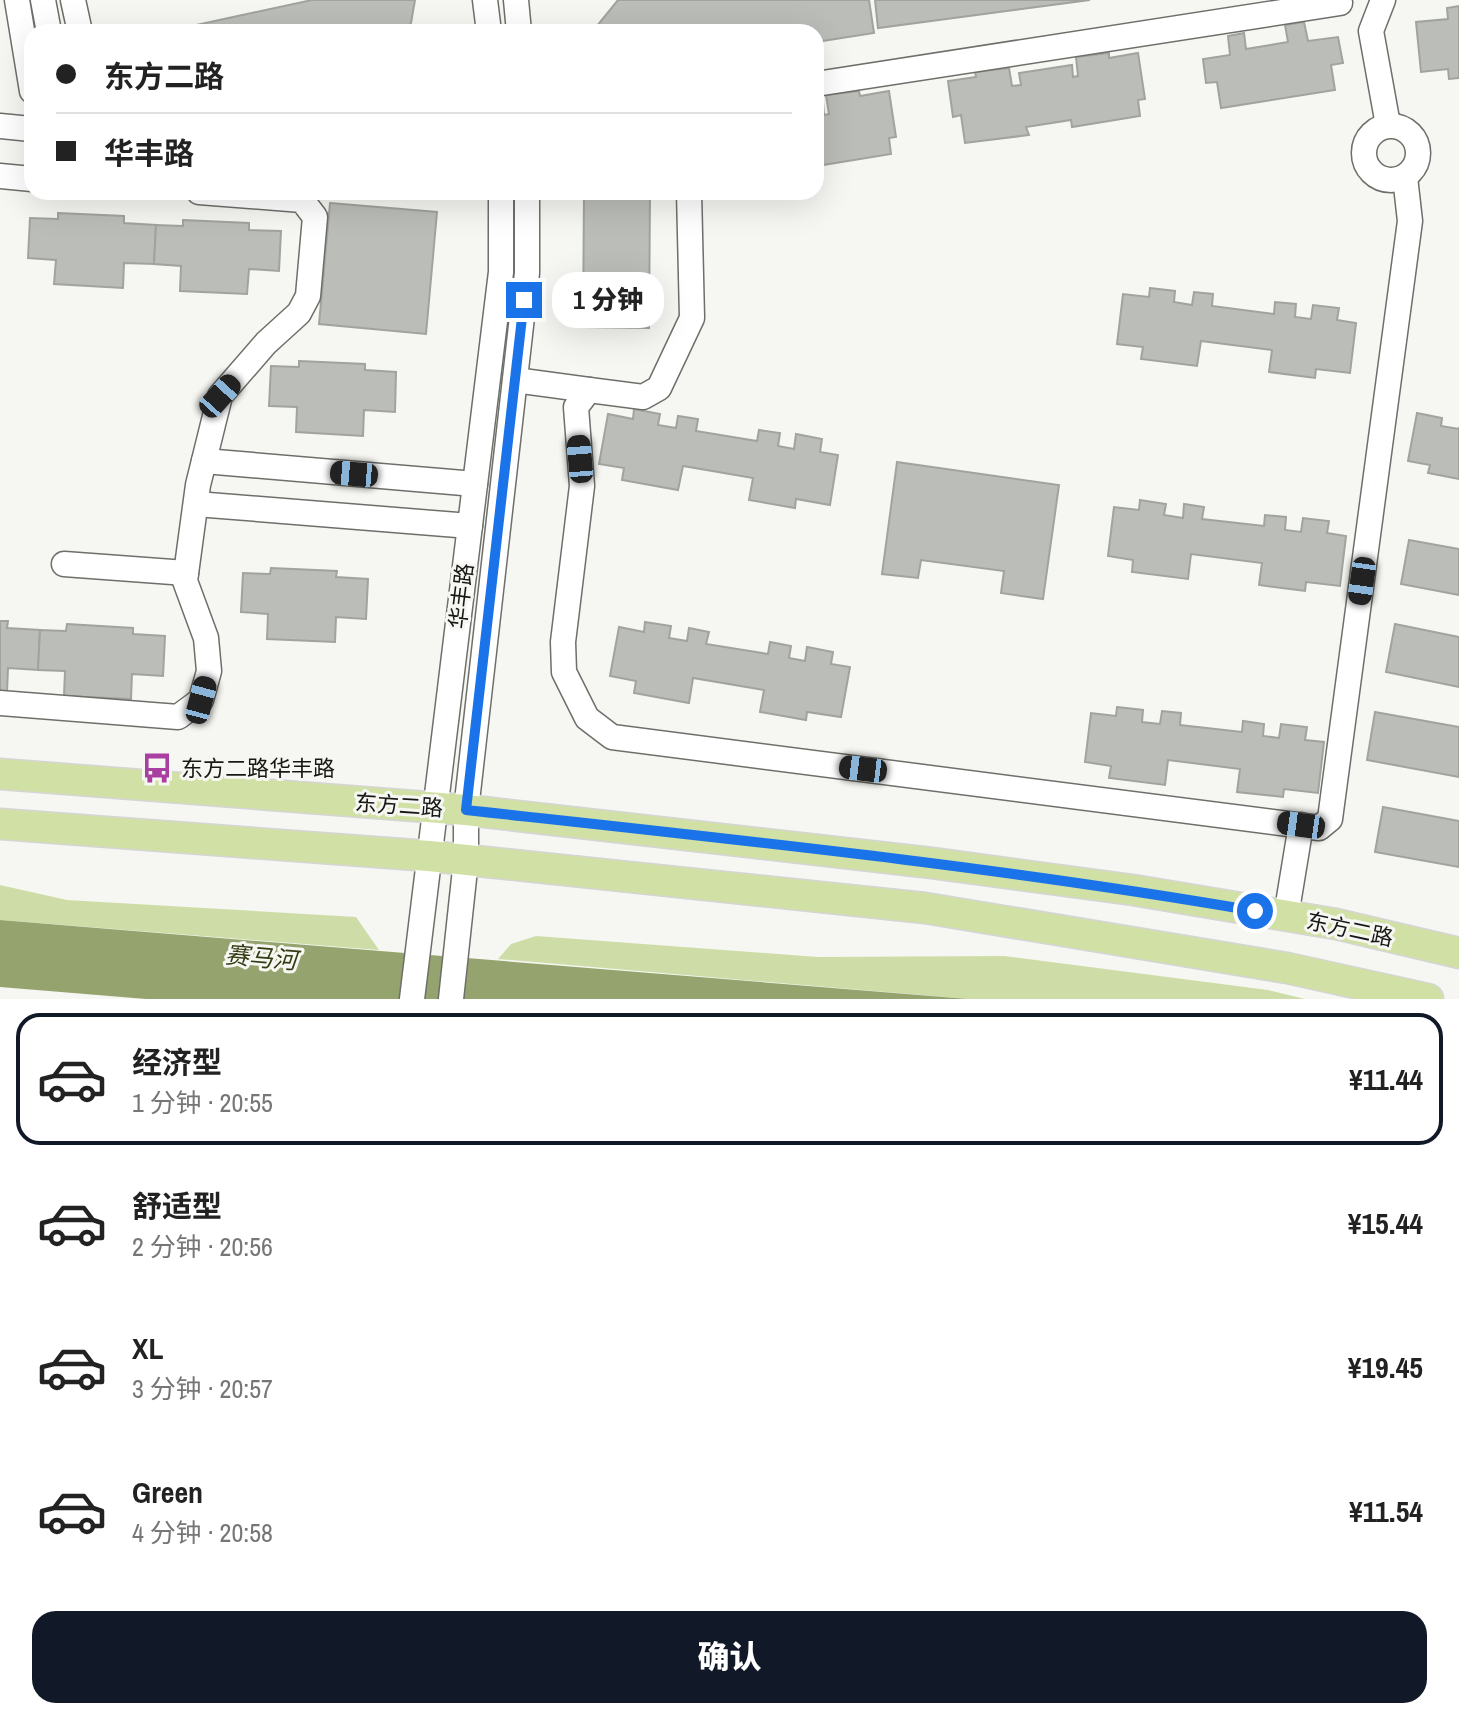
<!DOCTYPE html>
<html lang="zh">
<head>
<meta charset="utf-8">
<style>
  :root { --surface:#fff; --page:#f6f6f6; --text:#222; --muted:#767676; --line:#e0e0e0; --accent:#111827 }
  body { margin:0; font-family:"Archivo Narrow","Noto Sans SC",sans-serif; background:var(--page); color:var(--text); height:100vh; display:flex; flex-direction:column; font-size:30px; white-space:nowrap }
  * { box-sizing:border-box; margin:0 }
  p { font-size:26px; color:var(--muted) }
  .icon { flex:none; width:44px; height:44px; fill:none; stroke:currentColor; stroke-width:2; stroke-linecap:round; stroke-linejoin:round }
  .map { position:relative; height:999px; overflow:hidden }
  .panel { display:flex; flex-direction:column; background:var(--surface); flex:1 }
  .panel>* { flex:none }
  .guide { position:absolute; left:24px; top:24px; width:800px; height:176px; border-radius:24px; box-shadow:0 8px 32px #0002; display:grid; align-content:center; height:176px; padding:0 32px; background:var(--surface) }
  .end { position:absolute; width:36px; height:36px; margin:-18px; border:10px solid #1a73e8; background:#fff; box-shadow:0 0 0 4px #fff }
  .from { border-radius:50% }
  .bubble { position:absolute; height:56px; border-radius:24px; background:var(--surface); box-shadow:0 8px 32px #0002; font-size:26px; font-weight:800; line-height:56px; text-align:center }
  .car { position:absolute; width:24px; height:48px; margin:-24px -12px; border-radius:10px; box-shadow:0 0 6px 2px #0007; background:linear-gradient(#222 24%,#8ab4d8 0 40%,#222 0 76%,#8ab4d8 0 86%,#222 0) }
  .guide b { display:flex; align-items:center; gap:28px; height:76px; font-size:30px }
  .guide b+b { border-top:2px solid var(--line) }
  .guide i { width:20px; height:20px; background:var(--text) }
  ul { padding:14px 0 0; list-style:none }
  li { display:flex; align-items:center; gap:24px; height:132px; margin:0 16px 12px; padding:0 16px; border:4px solid transparent; border-radius:24px }
  li div { flex:1 }
  li b { display:block; font-size:30px }
  li em { font-style:normal; font-weight:800 }
  li.selected { border-color:var(--accent) }
  li>.icon { width:72px; height:72px; stroke-width:1.5 }
  .primary-button { display:flex; gap:16px; margin-top:auto; padding:16px 32px }
  .primary-button a { flex:1; height:92px; border-radius:24px; background:var(--accent); color:#fff; font-size:32px; font-weight:800; line-height:92px; text-align:center }
  .map>svg:first-child { display:block }
  .green { fill:#cedda8 }
  .water { fill:#95a46e }
  .building { fill:#bbbdb8; stroke:#a1a39e; stroke-width:2 }
  .lines { fill:none; stroke-linecap:round; stroke-linejoin:round }
  .minor-casing { stroke:#6e6f6a; stroke-width:27 }
  .major-casing { stroke:#d5d5d5; stroke-width:33 }
  .minor { stroke:#fff; stroke-width:24 }
  .major { stroke:#d1e0a4; stroke-width:30 }
  .route { stroke:#1a73e8; stroke-width:10 }
  .labels { text-anchor:middle; stroke-width:6; stroke-linejoin:round; paint-order:stroke }
  .street-label { font-size:22px; fill:#171716; stroke:#f6f7f2 }
  .poi-label { font-size:22px; fill:#171716; stroke:#f6f7f2; text-anchor:start }
  .water-label { font-size:24px; font-style:italic; fill:#333c13; stroke:#f6f7f2 }
</style>
</head>
<body>
<div class="map">
<svg width="1459" height="999" viewBox="0 0 1459 999">
  <rect width="100%" height="100%" fill="#f6f7f2"/>
  <g class="green">
    <polygon points="0,885 67,900 356,917 379,950 0,920"/>
    <polygon points="536,936 818,957 1004,956 1268,990 1305,999 968,999 498,959 511,944"/>
  </g>
  <polygon class="water" points="0,920 968,999 146,999 0,987"/>
  <g class="building">
    <polygon points="312,0 415,0 411,23 406,32 188,32 187,27"/>
    <polygon points="618,0 869,0 874,33 816,42 816,32 592,32"/>
    <polygon points="875,0 1090,0 878,28"/>
    <polygon points="1459,6 1459,78 1449,79 1448,69 1421,72 1416,22 1448,19 1447,8"/>
    <polygon points="1304,22 1308,41 1338,37 1343,63 1331,65 1335,90 1221,108 1217,82 1206,83 1203,59 1230,55 1228,36 1244,33 1246,49 1288,42 1285,25"/>
    <polygon points="1109,53 1109,58 1138,53 1145,99 1138,100 1140,116 1072,127 1071,120 1026,127 1029,135 965,143 961,115 953,117 948,81 976,77 975,72 1009,68 1012,86 1021,85 1019,73 1072,65 1073,77 1078,76 1076,57"/>
    <polygon points="859,91 860,96 889,91 896,137 889,138 891,154 823,165 822,158 816,159 816,104 823,103 824,115 829,114 826,95"/>
    <polygon points="584,192 650,192 649,328 583,327"/>
    <polygon points="330,203 437,212 426,334 319,324"/>
    <polygon points="58,213 124,216 124,223 156,225 154,264 124,263 123,288 54,284 56,260 28,258 30,218 58,219"/>
    <polygon points="183,220 249,223 249,230 281,231 279,271 249,269 247,294 180,291 181,266 154,264 156,225 183,226"/>
    <polygon points="1150,288 1175,291 1174,302 1192,305 1194,292 1213,294 1212,306 1274,314 1275,302 1296,304 1295,317 1311,319 1313,305 1339,308 1337,320 1356,323 1350,373 1316,369 1315,378 1269,372 1272,350 1201,341 1197,366 1141,359 1143,347 1117,344 1123,294 1149,297"/>
    <polygon points="299,361 365,364 365,370 396,372 395,412 364,410 363,436 296,432 297,407 269,406 271,366 299,367"/>
    <polygon points="634,409 660,414 658,425 676,428 678,416 698,419 696,431 757,441 759,430 780,433 778,446 794,449 796,434 822,439 820,452 838,455 830,505 796,499 795,508 749,500 753,478 683,466 678,490 622,480 624,468 599,464 608,414 633,419"/>
    <polygon points="1417,413 1442,418 1441,426 1459,429 1459,427 1459,479 1428,473 1430,465 1408,461"/>
    <polygon points="897,462 1059,485 1043,599 1001,593 1004,571 921,560 918,578 882,574"/>
    <polygon points="1140,500 1166,504 1164,515 1183,518 1184,504 1204,507 1202,519 1264,526 1265,515 1286,517 1285,530 1301,532 1303,518 1329,521 1327,533 1346,536 1340,586 1306,582 1305,591 1259,585 1262,563 1191,554 1188,579 1132,572 1133,560 1108,556 1114,507 1139,510"/>
    <polygon points="1409,540 1459,549 1459,595 1401,584"/>
    <polygon points="271,568 337,571 336,577 368,579 366,619 336,617 335,642 267,639 268,614 241,612 243,573 270,574"/>
    <polygon points="0,621 8,621 7,628 40,630 38,670 8,668 7,693 0,693"/>
    <polygon points="645,622 671,626 669,638 687,641 689,628 709,632 706,644 768,654 770,642 791,646 789,658 805,661 807,647 833,652 831,664 850,667 841,717 807,712 806,720 760,712 764,690 693,678 689,703 634,693 636,681 610,676 619,627 644,632"/>
    <polygon points="67,624 133,628 133,634 165,636 163,676 132,674 131,699 64,696 65,671 38,670 40,630 66,631"/>
    <polygon points="1395,624 1459,637 1459,687 1386,672"/>
    <polygon points="1117,707 1143,710 1142,722 1160,724 1162,711 1181,713 1180,725 1242,732 1243,721 1264,724 1263,736 1279,738 1281,724 1307,727 1305,740 1324,742 1318,793 1284,789 1283,797 1237,792 1240,769 1168,760 1165,785 1109,778 1111,766 1085,762 1091,713 1116,716"/>
    <polygon points="1375,712 1459,727 1459,777 1367,760"/>
    <polygon points="1383,807 1459,821 1459,867 1375,852"/>
  </g>
  <g class="lines">
    <g class="minor-casing">
      <g id="minor">
        <polyline points="17,0 32,91"/>
        <polyline points="43,0 49,32"/>
        <polyline points="73,0 80,32"/>
        <polyline points="485,0 489,32"/>
        <polyline points="516,0 519,32"/>
        <polyline points="1383,0 1371,31 1388,125"/>
        <polyline points="816,84 1340,3"/>
        <circle cx="1391" cy="153" r="27"/>
        <polyline points="0,126 31,129 32,127"/>
        <polyline points="0,176 32,179"/>
        <polyline points="689,192 692,318 659,388 643,397 589,390 576,407 582,486 563,642 564,672 587,718 612,737 1319,828 1330,819 1410,221 1405,177"/>
        <polyline points="515,380 589,390"/>
        <polyline points="204,461 475,484"/>
        <polyline points="196,504 470,526"/>
        <polyline points="64,564 186,573"/>
        <polyline points="0,703 178,717 201,700 209,671 206,638 185,581 198,485 220,396 266,343 299,313 308,296 315,217 302,200 199,192"/>
        <polyline points="1286,916 1301,825"/>
        <polyline points="412,999 501,272 501,192"/>
        <polyline points="451,999 466,860 466,810 527,273 527,192"/>
      </g>
    </g>
    <g class="major-casing">
      <g id="major">
        <polyline points="0,774 466,810 932,863 1133,890 1336,924 1459,953"/>
        <polyline points="0,824 429,856 925,908 1287,968 1428,999"/>
      </g>
    </g>
    <use href="#minor" class="minor"/>
    <use href="#major" class="major"/>
  </g>
  <g class="lines">
    <path class="route" d="M 524,300 L 466,810 C 730,839 994,866 1255,911"/>
  </g>
  <defs>
    <g id="bus-bare" transform="scale(2.4)"><path d="M-5-6H5V4H4V6H2V4H-2V6H-4V4H-5ZM-3.5-4V0h7V-4ZM-3.5 1.2v1.5H-2V1.2ZM2 1.2v1.5H3.5V1.2Z" fill="#a93fa1" stroke="#f6f7f2" stroke-width="2.5" paint-order="stroke"/></g>
  </defs>
  <g fill-rule="evenodd">
    <use href="#bus-bare" x="157" y="768"/>
  </g>
  <g class="labels">
    <g class="street-label">
      <text transform="translate(461 596) rotate(-83)" y="8">华丰路</text>
      <text transform="translate(399 805) rotate(4)" y="8">东方二路</text>
      <text transform="translate(1350 929) rotate(12)" y="8">东方二路</text>
    </g>
    <g class="poi-label">
      <text x="181" y="776">东方二路华丰路</text>
    </g>
    <g class="water-label">
      <text transform="translate(261 958) rotate(5)" y="8">赛马河</text>
    </g>
  </g>
</svg>
<i class="end from" style="left:1255px;top:911px"></i>
<i class="end" style="left:524px;top:300px"></i>
<div class="bubble" style="left:552px;top:272px;width:112px">1 分钟</div>
<i class="car" style="left:220px;top:396px;rotate:42deg"></i>
<i class="car" style="left:580px;top:459px;rotate:355deg"></i>
<i class="car" style="left:354px;top:474px;rotate:275deg"></i>
<i class="car" style="left:1362px;top:581px;rotate:188deg"></i>
<i class="car" style="left:201px;top:700px;rotate:15deg"></i>
<i class="car" style="left:863px;top:769px;rotate:277deg"></i>
<i class="car" style="left:1301px;top:825px;rotate:278deg"></i>
<div class="guide">
<b><i class="from"></i>东方二路</b>
<b><i></i>华丰路</b>
</div>
</div>
<section class="panel">
<ul>
<li class="selected"><svg class="icon" aria-label="car" viewBox="0 0 24 24"><path d="M5 17H2v-5l4-1 3-4h7l3 4 3 1v5h-3M9 17h6M6 11h13"/><circle cx="7" cy="17" r="2"/><circle cx="17" cy="17" r="2"/></svg><div><b>经济型</b><p>1 分钟 · 20:55</p></div><em>¥11.44</em></li>
<li><svg class="icon" aria-label="car" viewBox="0 0 24 24"><path d="M5 17H2v-5l4-1 3-4h7l3 4 3 1v5h-3M9 17h6M6 11h13"/><circle cx="7" cy="17" r="2"/><circle cx="17" cy="17" r="2"/></svg><div><b>舒适型</b><p>2 分钟 · 20:56</p></div><em>¥15.44</em></li>
<li><svg class="icon" aria-label="car" viewBox="0 0 24 24"><path d="M5 17H2v-5l4-1 3-4h7l3 4 3 1v5h-3M9 17h6M6 11h13"/><circle cx="7" cy="17" r="2"/><circle cx="17" cy="17" r="2"/></svg><div><b>XL</b><p>3 分钟 · 20:57</p></div><em>¥19.45</em></li>
<li><svg class="icon" aria-label="car" viewBox="0 0 24 24"><path d="M5 17H2v-5l4-1 3-4h7l3 4 3 1v5h-3M9 17h6M6 11h13"/><circle cx="7" cy="17" r="2"/><circle cx="17" cy="17" r="2"/></svg><div><b>Green</b><p>4 分钟 · 20:58</p></div><em>¥11.54</em></li>
</ul>
<div class="primary-button"><a>确认</a></div>
</section>
</body>
</html>
